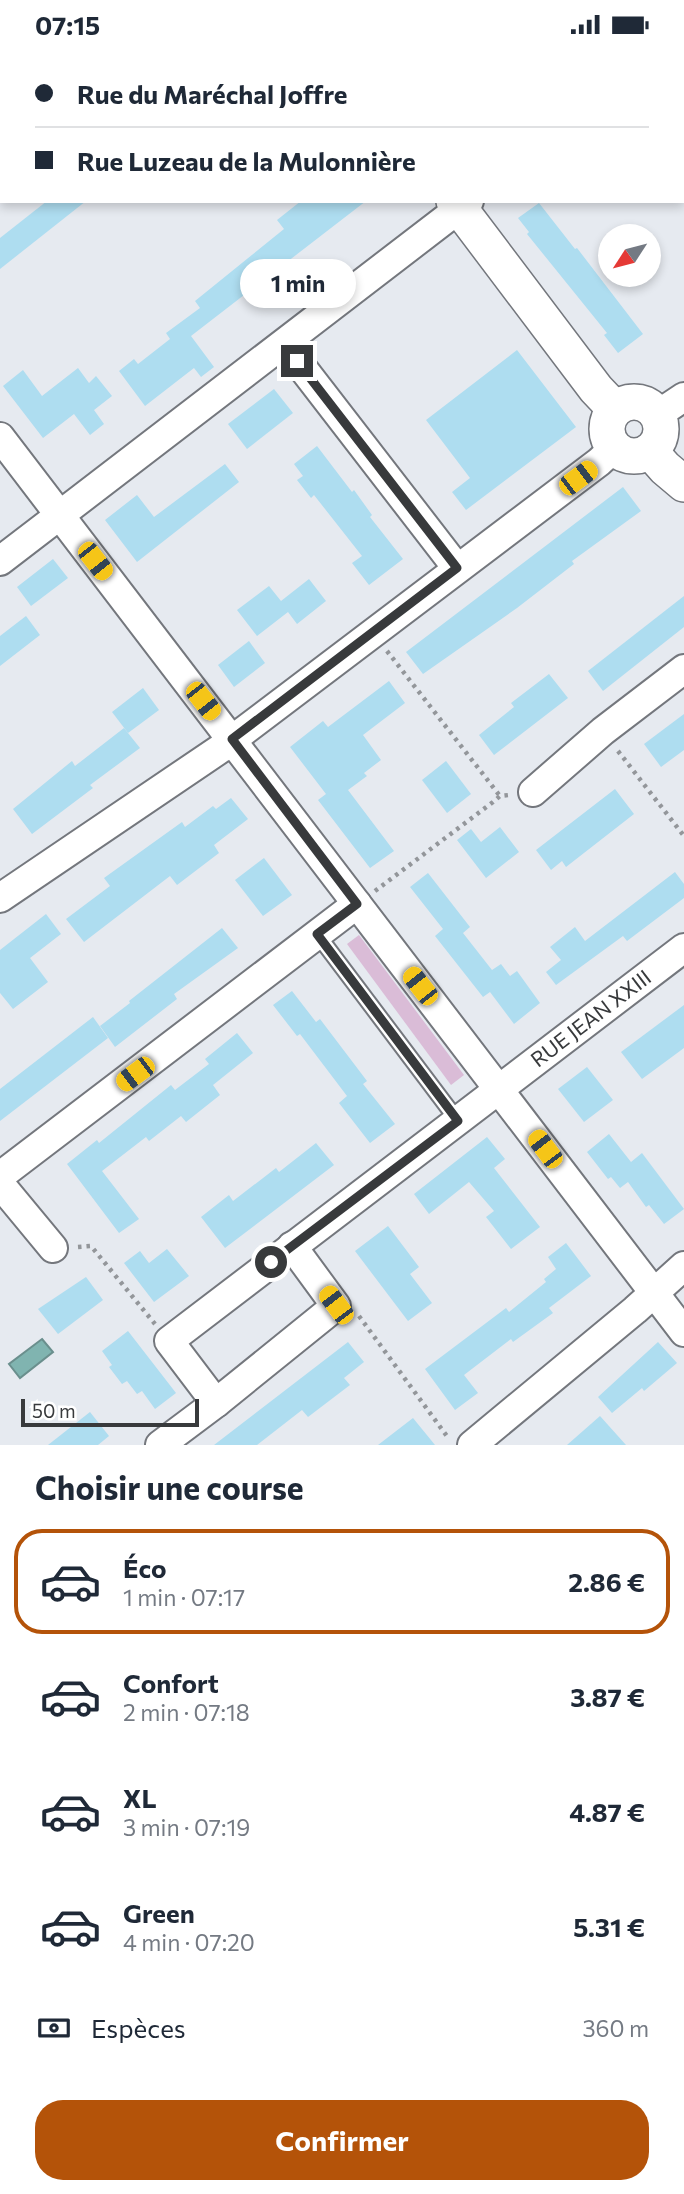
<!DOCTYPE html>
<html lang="fr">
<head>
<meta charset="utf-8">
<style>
  :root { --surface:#fff; --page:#f6f6f7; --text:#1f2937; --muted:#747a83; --line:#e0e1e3; --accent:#b45309 }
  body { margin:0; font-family:Commissioner,sans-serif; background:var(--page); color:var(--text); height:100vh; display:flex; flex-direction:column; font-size:26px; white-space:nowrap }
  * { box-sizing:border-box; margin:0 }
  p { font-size:23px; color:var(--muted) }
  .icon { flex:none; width:38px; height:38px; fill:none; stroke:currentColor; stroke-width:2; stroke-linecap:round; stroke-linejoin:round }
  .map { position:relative; height:1396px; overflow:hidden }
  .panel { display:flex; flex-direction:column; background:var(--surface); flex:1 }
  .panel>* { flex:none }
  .guide { position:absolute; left:0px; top:0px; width:684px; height:154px; box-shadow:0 4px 10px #0003; display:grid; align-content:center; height:154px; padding:0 35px; background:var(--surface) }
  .needle { width:46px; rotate:234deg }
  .fabs { position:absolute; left:598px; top:175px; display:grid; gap:14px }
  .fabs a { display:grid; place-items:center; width:63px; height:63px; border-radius:50%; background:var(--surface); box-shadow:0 4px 10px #0003; font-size:35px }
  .scale { position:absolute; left:21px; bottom:18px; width:178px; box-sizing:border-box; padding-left:7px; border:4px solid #383a3c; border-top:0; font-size:19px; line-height:24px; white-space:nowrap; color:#383a3c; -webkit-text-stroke:5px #fff; paint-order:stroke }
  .end { position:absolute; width:32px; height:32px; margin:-16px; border:9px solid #383a3c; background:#fff; box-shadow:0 0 0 4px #fff }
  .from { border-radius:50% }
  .bubble { position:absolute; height:49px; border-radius:24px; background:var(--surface); box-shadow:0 4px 10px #0003; font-size:23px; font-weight:700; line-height:49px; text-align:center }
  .car { position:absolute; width:21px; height:42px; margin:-21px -10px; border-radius:9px; box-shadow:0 0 5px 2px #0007; background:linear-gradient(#f5c518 24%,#345 0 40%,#f5c518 0 76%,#345 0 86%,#f5c518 0) }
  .guide b { display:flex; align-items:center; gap:24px; height:66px; font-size:26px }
  .guide b+b { border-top:2px solid var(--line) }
  .guide i { width:18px; height:18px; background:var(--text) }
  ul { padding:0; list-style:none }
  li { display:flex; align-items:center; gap:21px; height:105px; margin:0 14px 10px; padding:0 21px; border:4px solid transparent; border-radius:28px }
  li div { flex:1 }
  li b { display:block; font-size:26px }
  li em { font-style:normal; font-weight:700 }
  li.current { border-color:var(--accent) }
  li>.icon { width:63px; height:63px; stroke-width:1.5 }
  h2 { padding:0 35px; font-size:32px; line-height:84px }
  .pay { display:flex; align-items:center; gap:18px; height:77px; padding:0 35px; font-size:26px }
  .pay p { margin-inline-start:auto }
  .cta { display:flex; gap:14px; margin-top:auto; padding:14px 35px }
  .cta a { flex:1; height:80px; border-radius:28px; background:var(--accent); color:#fff; font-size:28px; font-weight:700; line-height:80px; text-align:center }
  .status { display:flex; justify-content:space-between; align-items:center; height:49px; padding:0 35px; background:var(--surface); direction:ltr }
  .status svg { height:19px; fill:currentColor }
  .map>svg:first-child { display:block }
  .green { fill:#dabcd7 }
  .water { fill:#80b4b0; stroke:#6a8f8d; stroke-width:2 }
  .building { fill:#aeddf0 }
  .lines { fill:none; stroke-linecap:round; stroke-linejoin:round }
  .service-casing { stroke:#74777d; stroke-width:18 }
  .minor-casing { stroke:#74777d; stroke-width:32 }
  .tertiary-casing { stroke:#74777d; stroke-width:38 }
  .path { stroke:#93969a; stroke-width:4.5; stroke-dasharray:3.5 5; stroke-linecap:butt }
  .service { stroke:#fff; stroke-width:14 }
  .minor { stroke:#fff; stroke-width:28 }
  .tertiary { stroke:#fff; stroke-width:35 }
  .route { stroke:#383a3c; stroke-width:9 }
  .labels { text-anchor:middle; stroke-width:7; stroke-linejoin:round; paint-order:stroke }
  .street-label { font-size:21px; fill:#383a3c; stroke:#fff }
</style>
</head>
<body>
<div class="status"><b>07:15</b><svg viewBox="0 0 49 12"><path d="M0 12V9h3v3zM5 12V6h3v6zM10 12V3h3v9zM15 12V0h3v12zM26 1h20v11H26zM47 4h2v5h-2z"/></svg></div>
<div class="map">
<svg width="684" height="1396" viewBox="0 0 684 1396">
  <rect width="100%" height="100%" fill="#e6eaf0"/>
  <polygon class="green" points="359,886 464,1026 451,1036 347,895"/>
  <polygon class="water" points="42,1290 53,1303 20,1329 9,1315"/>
  <g class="building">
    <polygon points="47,152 86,152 0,220 0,189"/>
    <polygon points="301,152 366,152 191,287 214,318 201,328 194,319 145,357 119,322 134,310 138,315 170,290 166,284 200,259 195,252 284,180 277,171"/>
    <polygon points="539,154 575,200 577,199 643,285 618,304 604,286 607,284 527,185 529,183 518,169"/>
    <polygon points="517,301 576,378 466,461 452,443 470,429 426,371"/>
    <polygon points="78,319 89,334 96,327 112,347 94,361 104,375 90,386 74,365 43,389 3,337 23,321 42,347"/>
    <polygon points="274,340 293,364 247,400 228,375"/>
    <polygon points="317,397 352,443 354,441 372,466 370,468 403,510 369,536 352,514 362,507 314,446 311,449 297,431 303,427 294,415"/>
    <polygon points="225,415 239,433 137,513 105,471 137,446 154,468"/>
    <polygon points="623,438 641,462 572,512 574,515 517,559 423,625 406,603"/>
    <polygon points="53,510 68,529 31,557 17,538"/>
    <polygon points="309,530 326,552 297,575 288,563 257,587 237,561 269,537 281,552"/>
    <polygon points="684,547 684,578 603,642 588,622"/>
    <polygon points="26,567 40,586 0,617 0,587"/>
    <polygon points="249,592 265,614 234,638 218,616"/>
    <polygon points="549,625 568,649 494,706 479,686 514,658 511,654"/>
    <polygon points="389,632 405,654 363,686 381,711 364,724 367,727 348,741 394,802 370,819 318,751 326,745 290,698 323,672 328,678"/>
    <polygon points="143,639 159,661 128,684 112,663"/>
    <polygon points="684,665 684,701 661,718 644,695"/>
    <polygon points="124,679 140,699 90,736 93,739 32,785 13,760 72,712 75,717"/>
    <polygon points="446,712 471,745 447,764 422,731"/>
    <polygon points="615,740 634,765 566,818 562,812 551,821 536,801"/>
    <polygon points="231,749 248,770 214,796 219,804 177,836 170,827 84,893 66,870 110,837 104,829 182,773 185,778 213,757 216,760"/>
    <polygon points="500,778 519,803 486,829 457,791 471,780 481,793"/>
    <polygon points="264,809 292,846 263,867 235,831"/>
    <polygon points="675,823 684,835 684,849 627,892 623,887 556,936 546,923 561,911 550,898 575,878 585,892"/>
    <polygon points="428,824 470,878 463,884 492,921 501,915 510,927 517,922 540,954 514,975 490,943 483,948 435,887 443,880 410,838"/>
    <polygon points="46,865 61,885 30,909 48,933 13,960 0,944 0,901"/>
    <polygon points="222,879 238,899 174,945 177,950 115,998 100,977 130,954 129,952"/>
    <polygon points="292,942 316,973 320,970 367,1032 363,1035 395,1075 370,1094 339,1054 347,1047 300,985 297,987 273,956"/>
    <polygon points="684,956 684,999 642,1030 621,1003"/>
    <polygon points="93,968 108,989 0,1072 0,1040"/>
    <polygon points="237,984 253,1004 213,1036 220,1046 186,1073 181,1067 149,1092 146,1088 102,1122 139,1170 119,1184 67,1115 97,1091 99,1094 171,1036 175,1041 209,1015 205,1010"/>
    <polygon points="587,1018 613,1051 584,1073 558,1040"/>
    <polygon points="609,1085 631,1113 642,1104 684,1160 664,1175 649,1156 646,1158 628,1133 620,1139 611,1128 608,1130 587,1103"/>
    <polygon points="487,1088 505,1110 494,1119 540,1178 511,1200 486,1168 494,1162 469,1133 429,1165 414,1145"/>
    <polygon points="316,1094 334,1116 225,1199 201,1168 229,1146 233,1152 276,1119 279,1123"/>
    <polygon points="388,1177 419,1218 410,1225 432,1254 408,1272 355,1202"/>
    <polygon points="566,1194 591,1227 549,1259 553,1264 513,1293 511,1290 464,1326 478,1344 455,1361 425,1320 506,1259 509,1263 546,1233 544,1230 556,1220 548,1208"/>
    <polygon points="167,1200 189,1227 154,1253 124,1214 140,1202 149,1214"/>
    <polygon points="86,1228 103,1251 58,1285 38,1260"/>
    <polygon points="128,1282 176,1344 155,1360 142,1342 137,1345 127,1332 122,1335 109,1318 112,1316 102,1302"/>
    <polygon points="348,1293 364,1313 344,1329 350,1336 308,1368 302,1361 257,1396 214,1396"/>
    <polygon points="658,1293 677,1314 644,1342 642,1339 612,1364 598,1348"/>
    <polygon points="90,1363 109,1387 98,1396 48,1396"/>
    <polygon points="600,1367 626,1396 567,1396"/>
    <polygon points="413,1369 435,1396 378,1396"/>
  </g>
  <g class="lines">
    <g class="service-casing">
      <polyline id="service" points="317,885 458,1072"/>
    </g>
    <g class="minor-casing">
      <g id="minor">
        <polyline points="160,2 162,0"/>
        <polyline points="666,2 668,0"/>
        <polyline points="0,8 2,10"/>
        <polyline points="0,123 2,121"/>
        <polyline points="284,295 457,519"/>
        <polyline points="657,366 684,348"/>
        <polyline points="0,388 684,1283"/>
        <polyline points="0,512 469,152"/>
        <polyline points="533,743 603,682 684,620"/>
        <polyline points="0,849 220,700 599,413 614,399"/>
        <polyline points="0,1127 357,855"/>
        <polyline points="0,1135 53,1199"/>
        <path id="s1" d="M 216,1354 L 169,1292 L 684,899"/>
        <polyline points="160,1396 216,1354 336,1257 292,1197"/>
        <polyline points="472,1396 635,1261 684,1217"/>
      </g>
    </g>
    <g class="tertiary-casing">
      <g id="tertiary">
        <polyline points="370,0 371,2"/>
        <polyline points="454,152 596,340 615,360"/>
        <circle cx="634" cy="380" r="27"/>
        <polyline points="650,402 665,419 684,435"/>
      </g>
    </g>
    <g class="path">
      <polyline points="387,602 500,747"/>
      <polyline points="618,702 684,787"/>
      <polyline points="375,842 493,753 500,747 509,746"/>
      <polyline points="78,1198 91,1197 155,1275"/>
      <polyline points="359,1267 449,1390"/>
    </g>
    <use href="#service" class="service"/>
    <use href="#minor" class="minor"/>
    <use href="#tertiary" class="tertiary"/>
  </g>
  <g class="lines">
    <polyline class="route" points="271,1213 458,1072 317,885 357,855 232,690 457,519 297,312"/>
  </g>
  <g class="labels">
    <g class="street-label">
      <text dy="7" stroke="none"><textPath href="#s1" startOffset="609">RUE JEAN XXIII</textPath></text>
    </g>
  </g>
</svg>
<div class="fabs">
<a><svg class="needle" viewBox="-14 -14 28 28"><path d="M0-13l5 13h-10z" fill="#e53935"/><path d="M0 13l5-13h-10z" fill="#747a83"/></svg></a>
</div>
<div class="scale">50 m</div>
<i class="end from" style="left:271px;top:1213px"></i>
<i class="end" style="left:297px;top:312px"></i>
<div class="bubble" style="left:240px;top:210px;width:116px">1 min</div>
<i class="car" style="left:578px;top:429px;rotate:53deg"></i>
<i class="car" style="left:95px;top:512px;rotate:142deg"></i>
<i class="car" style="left:203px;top:652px;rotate:142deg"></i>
<i class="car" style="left:420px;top:937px;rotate:322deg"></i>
<i class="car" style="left:135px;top:1025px;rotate:233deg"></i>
<i class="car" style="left:545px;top:1100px;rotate:323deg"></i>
<i class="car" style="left:336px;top:1256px;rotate:323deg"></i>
<div class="guide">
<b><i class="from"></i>Rue du Maréchal Joffre</b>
<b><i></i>Rue Luzeau de la Mulonnière</b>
</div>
</div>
<section class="panel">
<h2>Choisir une course</h2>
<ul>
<li class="current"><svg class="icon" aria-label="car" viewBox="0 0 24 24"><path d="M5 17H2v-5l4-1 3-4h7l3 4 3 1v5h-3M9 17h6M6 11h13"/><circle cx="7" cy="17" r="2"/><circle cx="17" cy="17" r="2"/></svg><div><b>Éco</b><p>1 min · 07:17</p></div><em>2.86 €</em></li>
<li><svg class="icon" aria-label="car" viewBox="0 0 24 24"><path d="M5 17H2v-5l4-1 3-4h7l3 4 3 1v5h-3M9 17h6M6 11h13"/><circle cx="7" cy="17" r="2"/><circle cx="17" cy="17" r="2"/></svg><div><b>Confort</b><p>2 min · 07:18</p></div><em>3.87 €</em></li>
<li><svg class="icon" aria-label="car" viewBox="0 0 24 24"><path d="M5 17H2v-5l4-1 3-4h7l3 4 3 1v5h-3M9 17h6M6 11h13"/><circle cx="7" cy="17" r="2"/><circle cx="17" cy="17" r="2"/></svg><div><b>XL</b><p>3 min · 07:19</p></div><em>4.87 €</em></li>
<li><svg class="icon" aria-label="car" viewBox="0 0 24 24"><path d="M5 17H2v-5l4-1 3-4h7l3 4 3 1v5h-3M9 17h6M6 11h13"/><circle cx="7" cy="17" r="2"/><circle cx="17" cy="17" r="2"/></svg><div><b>Green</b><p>4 min · 07:20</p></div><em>5.31 €</em></li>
</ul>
<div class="pay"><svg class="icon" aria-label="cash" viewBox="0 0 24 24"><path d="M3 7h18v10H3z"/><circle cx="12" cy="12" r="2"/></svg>Espèces<p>360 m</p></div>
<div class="cta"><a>Confirmer</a></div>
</section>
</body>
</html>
